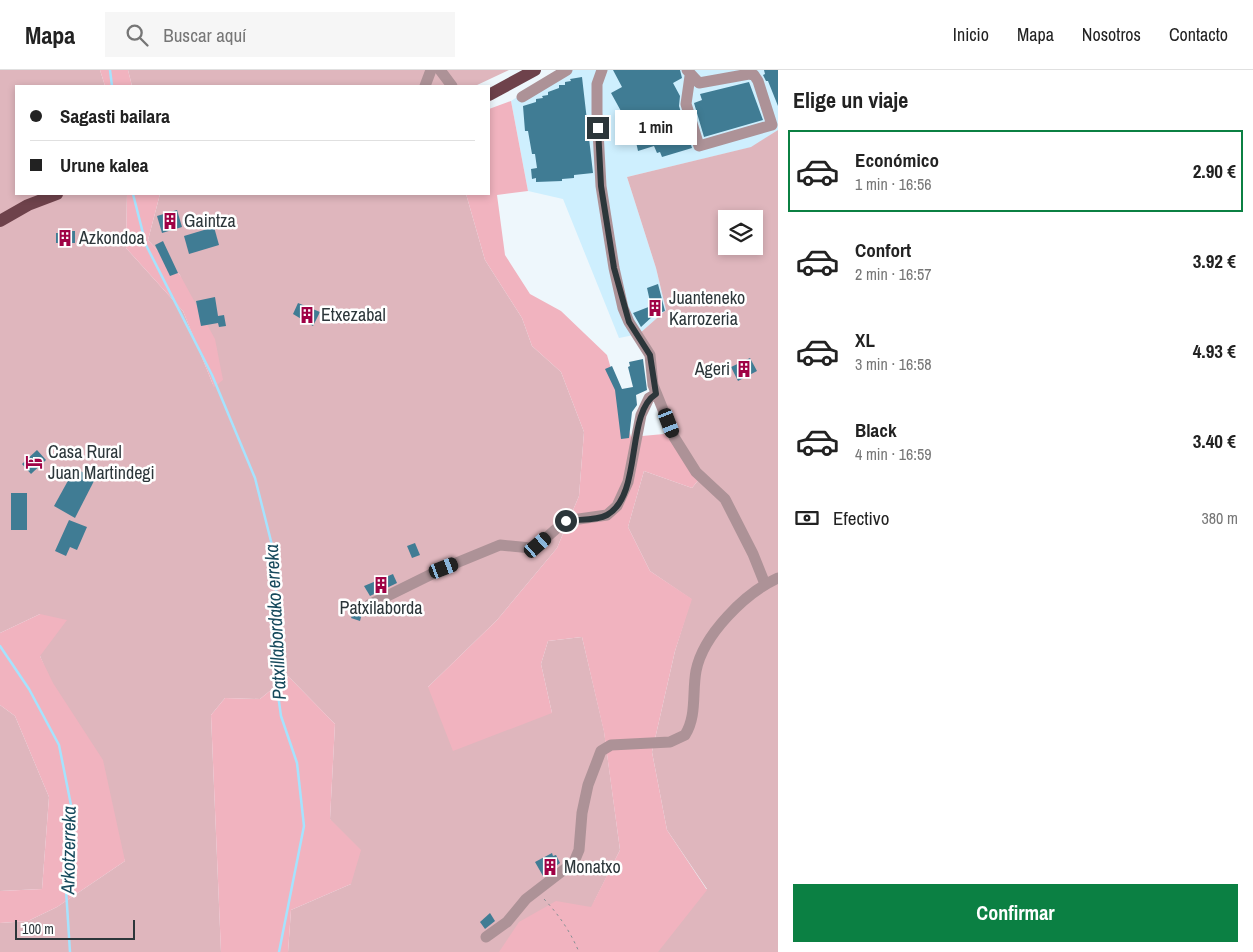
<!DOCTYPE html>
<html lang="es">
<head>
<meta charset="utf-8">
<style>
  :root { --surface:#fff; --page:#f6f6f6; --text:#222; --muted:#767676; --line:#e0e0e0; --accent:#0b8043 }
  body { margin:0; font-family:"Archivo Narrow",sans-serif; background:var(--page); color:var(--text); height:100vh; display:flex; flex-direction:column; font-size:19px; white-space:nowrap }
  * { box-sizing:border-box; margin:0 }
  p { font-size:16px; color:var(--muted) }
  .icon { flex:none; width:28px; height:28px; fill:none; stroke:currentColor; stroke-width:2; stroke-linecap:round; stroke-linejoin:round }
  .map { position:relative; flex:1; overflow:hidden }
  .details { display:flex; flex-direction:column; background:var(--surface); width:475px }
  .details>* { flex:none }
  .hud { position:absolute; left:15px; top:15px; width:475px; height:110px; border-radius:0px; box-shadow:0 2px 8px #0003; display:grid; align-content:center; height:110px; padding:0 15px; background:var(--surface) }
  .controls { position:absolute; left:718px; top:140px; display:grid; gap:10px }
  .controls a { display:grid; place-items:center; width:45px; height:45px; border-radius:0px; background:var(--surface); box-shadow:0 2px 8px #0003; font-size:25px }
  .scale { position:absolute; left:15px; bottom:12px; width:120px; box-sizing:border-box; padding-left:5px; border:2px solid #2c363a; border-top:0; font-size:14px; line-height:18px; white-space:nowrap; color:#2c363a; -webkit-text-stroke:4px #fff; paint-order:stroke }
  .end { position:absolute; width:22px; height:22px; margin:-11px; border:6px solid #2c363a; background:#fff; box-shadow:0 0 0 2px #fff }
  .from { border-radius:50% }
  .bubble { position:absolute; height:35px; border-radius:0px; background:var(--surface); box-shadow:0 2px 8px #0003; font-size:16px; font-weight:800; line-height:35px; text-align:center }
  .car { position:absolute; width:15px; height:30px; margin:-15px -8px; border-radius:6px; box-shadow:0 0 4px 1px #0007; background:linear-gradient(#222 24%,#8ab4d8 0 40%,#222 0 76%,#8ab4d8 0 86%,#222 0) }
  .hud b { display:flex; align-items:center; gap:18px; height:48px; font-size:19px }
  .hud b+b { border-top:1px solid var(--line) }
  .hud i { width:12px; height:12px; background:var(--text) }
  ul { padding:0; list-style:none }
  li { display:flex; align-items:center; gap:15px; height:82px; margin:0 10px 8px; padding:0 5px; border:2px solid transparent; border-radius:0px }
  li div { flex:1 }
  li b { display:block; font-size:19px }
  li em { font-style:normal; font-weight:800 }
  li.on { border-color:var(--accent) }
  li>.icon { width:45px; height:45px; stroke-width:1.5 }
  h2 { padding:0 15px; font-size:22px; line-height:60px }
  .pay { display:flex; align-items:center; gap:12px; height:55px; padding:0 15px; font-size:19px }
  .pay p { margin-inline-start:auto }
  .button { display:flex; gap:10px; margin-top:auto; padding:10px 15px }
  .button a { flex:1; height:58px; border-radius:0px; background:var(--accent); color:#fff; font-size:20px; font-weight:800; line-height:58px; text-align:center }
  header { display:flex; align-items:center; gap:30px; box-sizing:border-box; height:70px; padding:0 25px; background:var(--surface); border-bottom:1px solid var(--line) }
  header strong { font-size:24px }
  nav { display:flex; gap:28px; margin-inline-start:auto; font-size:18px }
  .search { width:350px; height:45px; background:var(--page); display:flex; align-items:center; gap:12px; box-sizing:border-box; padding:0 18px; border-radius:0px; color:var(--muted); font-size:19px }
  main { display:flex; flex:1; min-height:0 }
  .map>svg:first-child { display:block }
  .built { fill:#ceeffe }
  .green { fill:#dfb6bd; fill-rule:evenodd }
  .forest { fill:#f1b3bf }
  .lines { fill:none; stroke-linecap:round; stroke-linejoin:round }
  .stream { stroke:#a6e3fe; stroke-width:2.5 }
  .building { fill:#407c94 }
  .path { stroke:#869094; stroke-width:1; stroke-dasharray:2.5 4; stroke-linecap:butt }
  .minor { stroke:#ad9297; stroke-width:11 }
  .major { stroke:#6e424b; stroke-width:12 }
  .route { stroke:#2c363a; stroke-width:6 }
  .labels { text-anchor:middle; stroke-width:5; stroke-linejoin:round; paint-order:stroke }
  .poi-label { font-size:18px; fill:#2c363a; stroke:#fff; text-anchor:start }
  .water-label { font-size:19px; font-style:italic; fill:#16495c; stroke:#fff }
</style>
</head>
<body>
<header>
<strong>Mapa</strong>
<div class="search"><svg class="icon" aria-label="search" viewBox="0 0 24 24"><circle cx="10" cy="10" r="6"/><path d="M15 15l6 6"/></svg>Buscar aquí</div>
<nav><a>Inicio</a><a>Mapa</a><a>Nosotros</a><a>Contacto</a></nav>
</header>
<main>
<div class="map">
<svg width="778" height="882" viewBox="0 0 778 882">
  <rect width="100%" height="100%" fill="#eef7fc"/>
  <polygon class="built" points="560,0 778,0 778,60 752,77 627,107 656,198 666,240 639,264 619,268 563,129 528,121 511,31"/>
  <g class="green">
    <path d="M 0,0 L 100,0 L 105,16 L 16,16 L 16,124 L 127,124 L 126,178 L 183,241 L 214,317 L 180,205 L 148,170 L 160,124 L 466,124 L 485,190 L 522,248 L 532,276 L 561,302 L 584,362 L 579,426 L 557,478 L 497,550 L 428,617 L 552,643 L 541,594 L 548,571 L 582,567 L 604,661 L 620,780 L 594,832 L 707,819 L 667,760 L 652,682 L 675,581 L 691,529 L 650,501 L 628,457 L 644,401 L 692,418 L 704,403 L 664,364 L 654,311 L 639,264 L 666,240 L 656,198 L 627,107 L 751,77 L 778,60 L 778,882 L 288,882 L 291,840 L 351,814 L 330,749 L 335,654 L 288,606 L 260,629 L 225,628 L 211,645 L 221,882 L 0,882 L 0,853 L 28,851 L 57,837 L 125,791 L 40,586 L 40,544 L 0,563 ZM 726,149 L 754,149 L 754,176 L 726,176 Z"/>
    <polygon points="128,0 509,0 475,16 132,16"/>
    <polygon points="0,635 15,646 49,727 42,819 0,821"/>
  </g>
  <g class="forest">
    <polygon points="100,0 128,0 132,16 105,16"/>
    <polygon points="511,31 528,121 497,125 505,185 530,224 561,241 607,285 631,367 664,364 704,403 692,418 644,401 628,457 650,501 692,529 675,581 652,682 667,760 707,820 658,882 499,882 519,852 556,831 591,837 620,780 604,662 582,567 548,571 541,594 552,643 453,681 428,617 497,550 557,478 579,426 584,362 561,302 532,276 522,248 485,190 466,124 489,124 489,39"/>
    <polygon points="127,124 160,124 148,170 180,205 215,269 223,310 214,317 183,241 126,178"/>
    <polygon points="40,544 67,550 40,586 53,613 103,690 125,791 57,837 28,851 0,853 0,821 42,819 49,727 15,646 0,635 0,563"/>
    <polygon points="288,606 335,654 330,749 361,780 351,814 291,840 288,882 221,882 211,645 225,628 260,629"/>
  </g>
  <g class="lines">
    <g class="stream">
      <polyline points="110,0 112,16"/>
      <polyline points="133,124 146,175 212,305 255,408 274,483 277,535 272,558 274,596 281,646 297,693 304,756 279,882"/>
      <polyline points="0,576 29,619 59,675 71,735 65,804 70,882"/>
    </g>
  </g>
  <g class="building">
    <polygon points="613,0 680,0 682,8 673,13 680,26 679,36 692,78 662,87 660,82 657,83 654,76 638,81 636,72 633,73 627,52 611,23 622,17"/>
    <polygon points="764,0 778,0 778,36 768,11 766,11 763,5 765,4"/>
    <polygon points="582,7 593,103 574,105 574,108 562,109 562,111 536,112 536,108 532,109 531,99 537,98 535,84 532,84 528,61 525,61 523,36 536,32 536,29 543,28 542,26 548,25 548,22 559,18 559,15 565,15 565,12 571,11 570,9"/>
    <polygon points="749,12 763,50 704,67 694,33 702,30 700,24"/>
    <polygon points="177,140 182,157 162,163 157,146"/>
    <polygon points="214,157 219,175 189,184 184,166"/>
    <polygon points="63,161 75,161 75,173 56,173 56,163 63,163"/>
    <polygon points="163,171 178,203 170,206 155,175"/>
    <polygon points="658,214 665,241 654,245 641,257 633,243 651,236 647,218"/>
    <polygon points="215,227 218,246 224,245 226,256 219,257 218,253 201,256 196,231"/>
    <polygon points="298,233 320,242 313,256 293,244"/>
    <polygon points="750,288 757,301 738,311 731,297"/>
    <polygon points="643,289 647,320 636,325 637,335 632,342 629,368 621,369 615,320 605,299 612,296 622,319 633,317 628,297 630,296 629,292"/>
    <polygon points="37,380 46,390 31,404 22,394"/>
    <polygon points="75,398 95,409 75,448 54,436"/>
    <rect x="11" y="423" width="16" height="37"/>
    <polygon points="69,450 87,457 77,480 70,477 66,486 55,481"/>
    <polygon points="415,473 420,485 412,488 407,476"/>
    <polygon points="393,504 397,513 370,526 364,516"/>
    <polygon points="358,531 362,532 363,539 360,551 351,548"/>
    <polygon points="552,783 553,786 556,785 560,793 543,806 535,792"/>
    <polygon points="490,843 495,851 485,859 480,852"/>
  </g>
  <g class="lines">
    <path class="path" d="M 544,829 C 559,845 570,861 579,882"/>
    <g class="minor">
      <polyline points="440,0 452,16"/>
      <polyline points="602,0 597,14 597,43 601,116 614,198 623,238 629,252 650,285 653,315 674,367 696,402 725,429 753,484 765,514"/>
      <polyline points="687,0 699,13 749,4 754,5 758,11 772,55 699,76 686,34 690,6"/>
      <polyline points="425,16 431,0"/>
      <polyline points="522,27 567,0"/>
      <polyline points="369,535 444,498 500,475 531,478 538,475 565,451 607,445 617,436 628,412 641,345 649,328 656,324"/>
      <path d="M 486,867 L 507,852 L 526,829 L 574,792 L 579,780 L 582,743 L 588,715 L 601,681 L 611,675 L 670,672 L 685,665 C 697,646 692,623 696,601 C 703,565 745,523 778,508"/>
    </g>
    <g class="major">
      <polyline points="489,25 535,0"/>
      <polyline points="0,151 28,135 57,124"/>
    </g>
  </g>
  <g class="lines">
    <path class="route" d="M 566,451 C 578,449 596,451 607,445 C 643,425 625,343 656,324 L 650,285 L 629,252 L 614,198 L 601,116 L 598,58"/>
  </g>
  <defs>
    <g id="building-bare" transform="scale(1.35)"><path d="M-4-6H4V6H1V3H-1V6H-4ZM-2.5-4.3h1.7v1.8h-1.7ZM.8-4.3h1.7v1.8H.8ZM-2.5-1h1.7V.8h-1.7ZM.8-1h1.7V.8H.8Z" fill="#9f0245" stroke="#fff" stroke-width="2.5" paint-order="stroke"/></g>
    <g id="hotel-bare" transform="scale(1.35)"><path d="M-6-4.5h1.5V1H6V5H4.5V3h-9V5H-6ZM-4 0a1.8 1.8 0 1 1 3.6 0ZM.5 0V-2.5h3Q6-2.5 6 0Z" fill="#9f0245" stroke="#fff" stroke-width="2.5" paint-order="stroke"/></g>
  </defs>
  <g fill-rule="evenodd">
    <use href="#building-bare" x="170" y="151"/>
    <use href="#building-bare" x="65" y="168"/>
    <use href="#building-bare" x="655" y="238"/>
    <use href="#building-bare" x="307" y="245"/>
    <use href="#building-bare" x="744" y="299"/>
    <use href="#hotel-bare" x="34" y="392"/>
    <use href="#building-bare" x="381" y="515"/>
    <use href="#building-bare" x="550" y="797"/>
  </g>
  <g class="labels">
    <g class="poi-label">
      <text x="184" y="157">Gaintza</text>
      <text x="79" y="174">Azkondoa</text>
      <text x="669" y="234">Juanteneko<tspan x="669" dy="21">Karrozeria</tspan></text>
      <text x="321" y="251">Etxezabal</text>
      <text x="730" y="305" text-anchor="end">Ageri</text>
      <text x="48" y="388">Casa Rural<tspan x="48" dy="21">Juan Martindegi</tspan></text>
      <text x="381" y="544" text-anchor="middle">Patxilaborda</text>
      <text x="564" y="803">Monatxo</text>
    </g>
    <g class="water-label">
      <text transform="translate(275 552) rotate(-93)" y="7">Patxillabordako erreka</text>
      <text transform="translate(68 780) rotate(-89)" y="7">Arkotzerreka</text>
    </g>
  </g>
</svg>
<div class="controls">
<a><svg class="icon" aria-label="layers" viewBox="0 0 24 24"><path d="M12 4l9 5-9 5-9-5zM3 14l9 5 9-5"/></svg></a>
</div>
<div class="scale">100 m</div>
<i class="end from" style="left:566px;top:451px"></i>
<i class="end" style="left:598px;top:58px"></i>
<div class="bubble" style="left:615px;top:40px;width:82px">1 min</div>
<i class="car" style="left:669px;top:353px;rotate:159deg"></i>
<i class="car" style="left:538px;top:475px;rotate:49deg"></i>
<i class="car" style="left:444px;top:498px;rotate:69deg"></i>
<div class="hud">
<b><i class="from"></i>Sagasti bailara</b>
<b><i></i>Urune kalea</b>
</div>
</div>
<section class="details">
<h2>Elige un viaje</h2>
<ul>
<li class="on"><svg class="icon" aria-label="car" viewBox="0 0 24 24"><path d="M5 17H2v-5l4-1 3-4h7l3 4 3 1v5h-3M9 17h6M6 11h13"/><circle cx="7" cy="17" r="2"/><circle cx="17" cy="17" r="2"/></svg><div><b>Económico</b><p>1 min · 16:56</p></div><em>2.90 €</em></li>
<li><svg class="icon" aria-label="car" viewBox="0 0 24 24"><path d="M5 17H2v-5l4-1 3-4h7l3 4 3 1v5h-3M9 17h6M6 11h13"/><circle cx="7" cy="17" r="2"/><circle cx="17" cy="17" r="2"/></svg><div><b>Confort</b><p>2 min · 16:57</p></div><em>3.92 €</em></li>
<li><svg class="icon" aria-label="car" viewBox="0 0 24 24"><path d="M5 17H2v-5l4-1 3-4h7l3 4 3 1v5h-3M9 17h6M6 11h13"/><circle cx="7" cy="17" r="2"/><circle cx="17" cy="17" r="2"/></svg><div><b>XL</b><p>3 min · 16:58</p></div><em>4.93 €</em></li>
<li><svg class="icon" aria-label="car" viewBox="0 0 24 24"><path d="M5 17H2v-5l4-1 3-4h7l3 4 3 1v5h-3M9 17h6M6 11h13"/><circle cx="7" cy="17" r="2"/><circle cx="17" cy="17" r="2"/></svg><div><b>Black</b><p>4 min · 16:59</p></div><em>3.40 €</em></li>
</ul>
<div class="pay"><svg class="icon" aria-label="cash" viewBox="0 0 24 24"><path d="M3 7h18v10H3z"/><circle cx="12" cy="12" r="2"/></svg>Efectivo<p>380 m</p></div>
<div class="button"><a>Confirmar</a></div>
</section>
</main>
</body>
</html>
